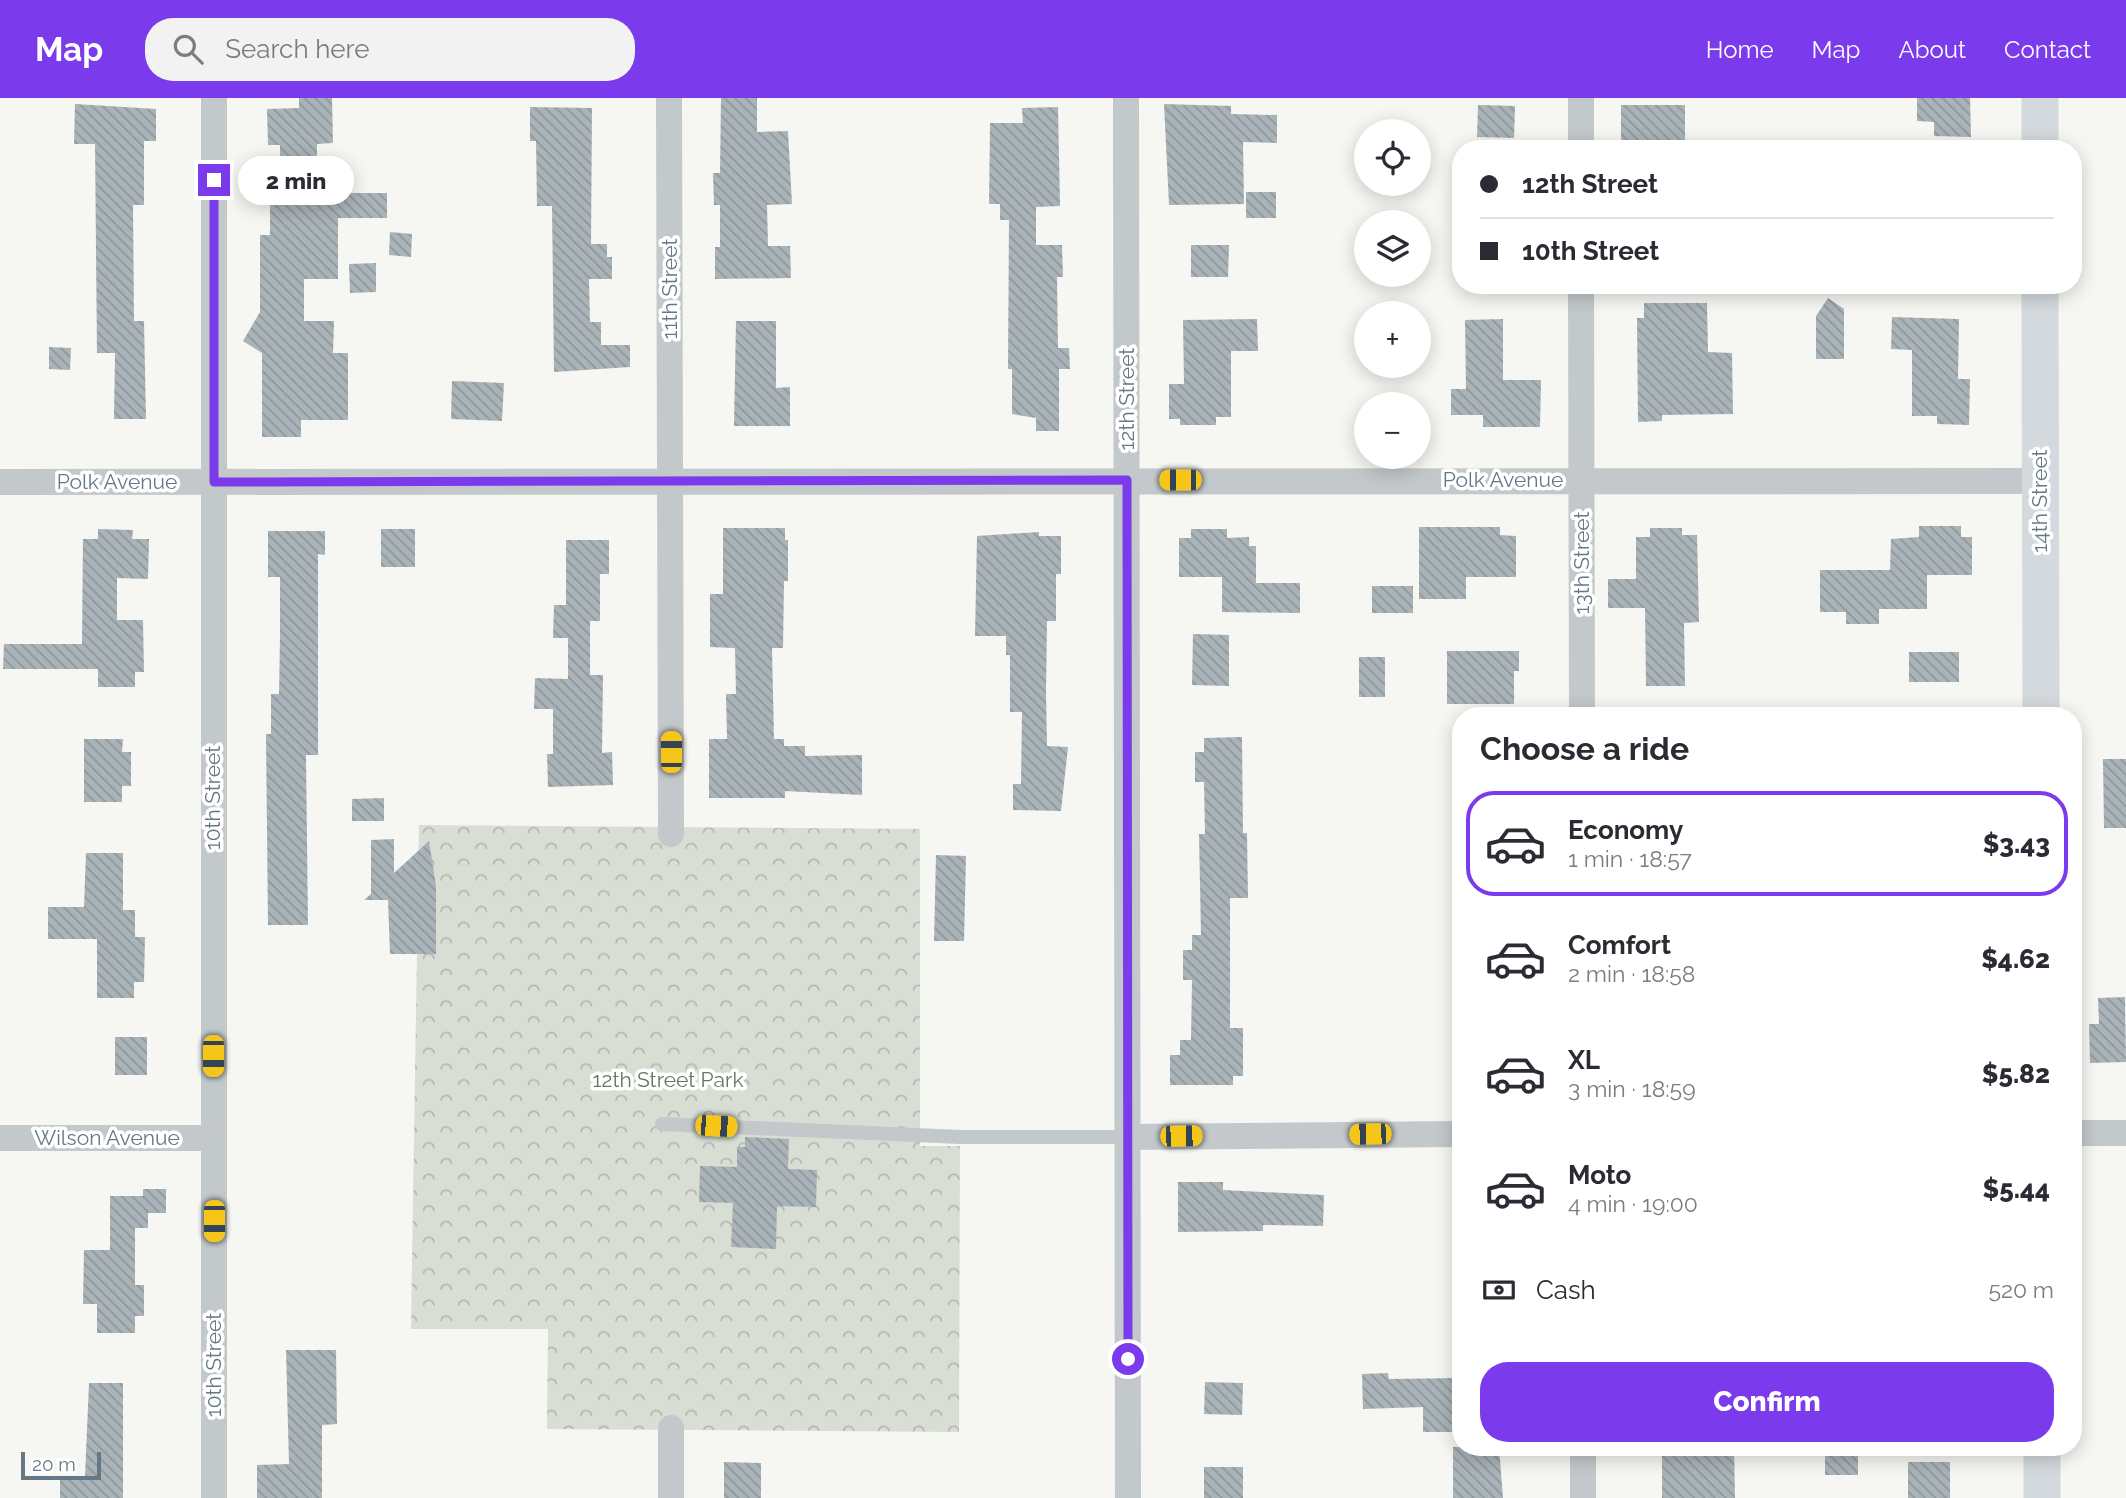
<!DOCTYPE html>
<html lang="en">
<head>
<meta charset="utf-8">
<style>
  :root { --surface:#fff; --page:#f2f2f3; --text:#2b2b33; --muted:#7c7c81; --line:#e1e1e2; --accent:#7c3aed }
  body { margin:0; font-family:Raleway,sans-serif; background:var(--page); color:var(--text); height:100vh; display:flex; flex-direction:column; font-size:26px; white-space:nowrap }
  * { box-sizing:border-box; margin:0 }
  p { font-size:23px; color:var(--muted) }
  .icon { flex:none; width:38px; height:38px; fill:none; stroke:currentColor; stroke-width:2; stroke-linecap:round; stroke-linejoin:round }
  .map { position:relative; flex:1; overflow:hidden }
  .panel { position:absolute; left:1452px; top:609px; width:630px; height:749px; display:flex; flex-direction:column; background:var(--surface); border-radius:28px; box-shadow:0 4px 18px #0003 }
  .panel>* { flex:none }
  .top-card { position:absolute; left:1452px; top:42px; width:630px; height:154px; border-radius:28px; box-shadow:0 4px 18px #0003; display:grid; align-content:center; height:154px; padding:0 28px; background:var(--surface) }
  .fabs { position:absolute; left:1354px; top:21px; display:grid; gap:14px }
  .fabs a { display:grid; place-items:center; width:77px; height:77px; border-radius:50%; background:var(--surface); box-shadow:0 4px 18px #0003; font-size:35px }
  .scale { position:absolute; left:21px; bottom:18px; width:80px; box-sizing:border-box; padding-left:7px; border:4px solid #647985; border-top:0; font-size:19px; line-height:24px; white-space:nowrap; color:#647985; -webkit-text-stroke:5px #fff; paint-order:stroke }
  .end { position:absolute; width:32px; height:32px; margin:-16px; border:9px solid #7c3aed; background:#fff; box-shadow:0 0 0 4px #fff }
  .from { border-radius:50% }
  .bubble { position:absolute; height:49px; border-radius:24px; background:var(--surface); box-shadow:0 4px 18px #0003; font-size:23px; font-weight:800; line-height:49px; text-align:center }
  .car { position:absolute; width:21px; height:42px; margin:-21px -10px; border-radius:9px; box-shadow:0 0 5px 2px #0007; background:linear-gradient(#f5c518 24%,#345 0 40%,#f5c518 0 76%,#345 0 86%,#f5c518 0) }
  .top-card b { display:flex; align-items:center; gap:24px; height:66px; font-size:26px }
  .top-card b+b { border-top:2px solid var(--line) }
  .top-card i { width:18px; height:18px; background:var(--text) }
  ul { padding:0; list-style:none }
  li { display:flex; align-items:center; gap:21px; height:105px; margin:0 14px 10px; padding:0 14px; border:4px solid transparent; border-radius:28px }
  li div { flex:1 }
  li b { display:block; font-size:26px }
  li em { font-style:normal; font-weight:800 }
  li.active { border-color:var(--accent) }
  li>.icon { width:63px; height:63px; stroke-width:1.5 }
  h2 { padding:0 28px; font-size:32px; line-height:84px }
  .pay { display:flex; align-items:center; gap:18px; height:77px; padding:0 28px; font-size:26px }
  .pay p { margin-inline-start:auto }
  .button { display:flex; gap:14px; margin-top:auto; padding:14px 28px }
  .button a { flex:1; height:80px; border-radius:28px; background:var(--accent); color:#fff; font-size:28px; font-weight:800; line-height:80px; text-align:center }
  header { display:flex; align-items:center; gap:42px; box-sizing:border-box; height:98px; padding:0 35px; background:var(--accent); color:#fff }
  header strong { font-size:33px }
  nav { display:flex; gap:38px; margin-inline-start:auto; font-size:24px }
  .search { width:490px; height:63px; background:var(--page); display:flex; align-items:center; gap:18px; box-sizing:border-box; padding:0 24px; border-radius:28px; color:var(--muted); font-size:26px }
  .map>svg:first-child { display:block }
  .park { fill:url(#park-crowns) }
  .building { fill:url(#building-back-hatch) }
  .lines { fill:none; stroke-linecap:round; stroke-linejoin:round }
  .lane { stroke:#c3c8ca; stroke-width:14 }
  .street { stroke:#c3c8ca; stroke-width:26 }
  .secondary { stroke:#d4d9dd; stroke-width:37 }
  .route { stroke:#7c3aed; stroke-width:9 }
  .labels { text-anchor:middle; stroke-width:7; stroke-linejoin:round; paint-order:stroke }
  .street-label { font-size:21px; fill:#647985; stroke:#fff }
  .park-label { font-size:21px; fill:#66775f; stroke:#fff }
</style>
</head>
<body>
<header>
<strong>Map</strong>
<div class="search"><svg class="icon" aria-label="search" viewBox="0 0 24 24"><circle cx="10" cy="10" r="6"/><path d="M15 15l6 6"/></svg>Search here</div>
<nav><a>Home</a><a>Map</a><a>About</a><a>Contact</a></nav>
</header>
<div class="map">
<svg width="2126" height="1400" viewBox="0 0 2126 1400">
  <defs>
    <pattern id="park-crowns" width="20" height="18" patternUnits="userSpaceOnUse" patternTransform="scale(1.75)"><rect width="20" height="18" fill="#d8ded3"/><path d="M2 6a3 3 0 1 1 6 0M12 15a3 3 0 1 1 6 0" fill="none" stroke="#b3b9b1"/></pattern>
    <pattern id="building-back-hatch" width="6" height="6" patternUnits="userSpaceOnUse" patternTransform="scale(1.75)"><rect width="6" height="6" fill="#aab4b8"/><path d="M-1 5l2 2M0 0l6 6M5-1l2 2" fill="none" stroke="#8e979b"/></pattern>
  </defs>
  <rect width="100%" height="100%" fill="#f6f6f2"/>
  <polygon class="park" points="419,727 920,731 920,1048 960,1048 959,1334 547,1331 548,1231 411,1231"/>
  <g class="building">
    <polygon points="299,0 332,0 333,45 317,46 317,95 387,95 387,120 338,120 338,181 304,181 304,223 334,223 333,255 348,255 348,322 301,322 301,339 262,339 262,255 243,243 260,214 260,137 270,137 270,89 280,89 280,47 268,47 267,11 299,10"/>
    <polygon points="721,0 757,0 757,34 788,33 792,106 767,107 768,148 790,148 791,180 715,181 715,149 720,149 720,107 714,107 713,75 720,75"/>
    <polygon points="1917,0 1970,0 1971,39 1934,38 1934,24 1917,23"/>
    <polygon points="75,6 156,11 156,43 144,43 144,107 133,107 134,223 144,223 146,321 114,321 115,255 97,255 95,46 74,46"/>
    <polygon points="1164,6 1231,8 1231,16 1277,17 1277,45 1243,44 1244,106 1169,107"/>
    <polygon points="1478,7 1515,8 1514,40 1477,39"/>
    <polygon points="1621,7 1685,7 1685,43 1621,42"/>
    <polygon points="530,9 592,10 591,146 607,146 607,159 612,159 612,181 589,181 590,224 601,224 601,247 630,247 630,269 554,274 552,108 537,108 536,43 530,43"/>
    <polygon points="1058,9 1060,108 1036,109 1036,147 1062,147 1063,179 1057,179 1058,250 1069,250 1070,271 1059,271 1059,333 1036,333 1036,320 1012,316 1012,271 1008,271 1009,122 1000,122 1000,106 989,106 990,25 1023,25 1022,10"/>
    <rect x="1246" y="94" width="30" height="26"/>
    <polygon points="390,134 412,136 411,159 389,157"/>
    <polygon points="1191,147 1229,147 1228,179 1191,179"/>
    <polygon points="376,165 376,194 350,195 349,166"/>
    <polygon points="1828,200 1844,211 1844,261 1816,261 1816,218"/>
    <polygon points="1644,205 1707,205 1708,254 1732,255 1733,316 1662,317 1662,323 1638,324 1637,220 1644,220"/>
    <polygon points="1892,219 1959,221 1958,281 1970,281 1969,327 1937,326 1937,318 1912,318 1912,252 1891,251"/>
    <polygon points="1257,221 1258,253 1231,253 1231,319 1216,319 1216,327 1180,327 1180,321 1169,321 1169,286 1184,286 1183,222"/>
    <polygon points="1503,221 1503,282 1541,282 1540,329 1483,329 1483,317 1451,317 1451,291 1466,291 1465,222"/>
    <polygon points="736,223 776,223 776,290 790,289 790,328 734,328"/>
    <polygon points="49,249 71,250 70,272 49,271"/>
    <polygon points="452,283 504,285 502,323 451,321"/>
    <polygon points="1919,428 1961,428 1961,439 1972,439 1972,477 1927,477 1927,511 1879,511 1879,526 1846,526 1846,514 1820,514 1820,472 1890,472 1891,441 1919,439"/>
    <polygon points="1419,429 1500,429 1500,437 1516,438 1516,479 1466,479 1466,501 1419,501"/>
    <polygon points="723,430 785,430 785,442 788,442 788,483 784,483 783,550 772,550 774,641 784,641 784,648 805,648 805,658 862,657 862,697 785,693 785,700 709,700 709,641 727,641 726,596 736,596 735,550 710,549 710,496 723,496"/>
    <polygon points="1650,430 1682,430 1682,437 1697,437 1699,524 1684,525 1685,588 1646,588 1645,510 1608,510 1608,481 1636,481 1636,439 1650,439"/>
    <polygon points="98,431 133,432 132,441 149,441 148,481 117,480 117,522 143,522 144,574 135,574 135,589 98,589 98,571 3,571 4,546 82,546 83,441 98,441"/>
    <rect x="381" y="431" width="34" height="38"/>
    <polygon points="1191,431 1227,431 1227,440 1249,439 1249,448 1256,448 1256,485 1300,485 1300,515 1222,514 1222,479 1179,479 1179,440 1191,440"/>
    <polygon points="268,433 325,433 325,457 318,456 318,657 306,657 308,827 268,827 266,636 271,636 271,596 279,596 280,539 280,479 268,479"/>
    <polygon points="1039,434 1039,438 1061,438 1061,476 1056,476 1056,523 1047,523 1046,595 1047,648 1068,649 1061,713 1013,712 1013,686 1021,686 1022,614 1010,614 1010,557 1006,557 1006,538 975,538 977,438"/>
    <polygon points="566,442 609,442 609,476 600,476 600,523 590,523 590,577 603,577 602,655 612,654 613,687 548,689 547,656 553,656 553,611 534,611 535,580 568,581 568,540 553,540 554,507 566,507"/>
    <rect x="1372" y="488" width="41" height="27"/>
    <polygon points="1193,536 1229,537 1229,588 1192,587"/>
    <polygon points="1447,553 1519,553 1519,573 1514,573 1514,606 1447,606"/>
    <rect x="1909" y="554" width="50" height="30"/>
    <rect x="1359" y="559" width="26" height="40"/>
    <polygon points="1242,639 1243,735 1247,735 1248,800 1230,800 1230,930 1243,930 1243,978 1233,978 1233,987 1170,987 1170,957 1180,957 1180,942 1191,942 1192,882 1183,882 1183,852 1192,852 1192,837 1201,837 1199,736 1205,736 1204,684 1195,684 1195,654 1204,654 1204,640"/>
    <polygon points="84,641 123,641 122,654 131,654 131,688 122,688 122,704 84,704"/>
    <polygon points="2103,661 2126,661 2126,730 2104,730"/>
    <polygon points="384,700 384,723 352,723 352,701"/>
    <polygon points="394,741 394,775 429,743 436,788 436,856 390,856 388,802 364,802 371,796 371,742"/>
    <polygon points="86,755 123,755 123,812 135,812 135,839 145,839 144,884 134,884 134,900 97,900 97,841 48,841 48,809 84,809"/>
    <polygon points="936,757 966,758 964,843 934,843"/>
    <polygon points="2125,899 2126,964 2090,965 2089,926 2099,926 2098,900"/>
    <rect x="115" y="939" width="32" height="38"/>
    <polygon points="745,1039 789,1041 788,1071 817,1072 816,1109 777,1108 776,1151 731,1149 733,1105 699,1104 700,1068 737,1069 737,1049 745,1049"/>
    <polygon points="1178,1084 1223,1084 1223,1092 1324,1097 1323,1128 1263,1127 1263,1133 1178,1134"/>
    <polygon points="143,1091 166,1091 166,1115 148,1115 148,1130 135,1130 135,1187 144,1187 144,1218 135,1218 135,1235 97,1235 97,1206 83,1206 84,1152 110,1152 110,1098 143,1098"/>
    <polygon points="286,1252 336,1252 337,1326 322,1327 322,1400 257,1400 257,1367 289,1366"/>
    <polygon points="1388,1275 1389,1281 1461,1280 1461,1334 1423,1334 1423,1309 1363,1311 1362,1276"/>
    <polygon points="1205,1284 1243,1285 1242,1317 1204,1316"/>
    <polygon points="89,1285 123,1285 123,1400 60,1400 60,1379 85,1379"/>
    <polygon points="1453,1349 1499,1349 1503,1400 1453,1400"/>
    <polygon points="1662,1349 1734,1349 1735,1400 1662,1400"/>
    <rect x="1825" y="1349" width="33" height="28"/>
    <polygon points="724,1364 761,1365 761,1400 724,1400"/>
    <rect x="1908" y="1364" width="42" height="36"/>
    <rect x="1204" y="1369" width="39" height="31"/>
  </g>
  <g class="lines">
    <polyline class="lane" points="662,1026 960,1039 1128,1039"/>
    <g class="street">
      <polyline points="214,0 214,1400"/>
      <polyline points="669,0 671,736"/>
      <polyline points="1126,0 1128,1400"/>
      <polyline points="1581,0 1581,51"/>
      <polyline points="1581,187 1582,618"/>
      <polyline points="0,384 2040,383"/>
      <polyline points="2074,1035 2126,1035"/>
      <polyline points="1128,1039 1461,1036"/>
      <polyline points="0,1040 213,1040"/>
      <polyline points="671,1330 671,1400"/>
      <polyline points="1583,1349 1583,1400"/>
    </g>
    <g class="secondary">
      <polyline points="2040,0 2040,51"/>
      <polyline points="2040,187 2041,618"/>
      <polyline points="2042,1349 2042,1400"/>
    </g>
  </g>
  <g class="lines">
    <polyline class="route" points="214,82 214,384 1127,382 1128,1261"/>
  </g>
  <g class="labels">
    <g class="street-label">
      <text transform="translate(670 191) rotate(-90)" y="7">11th Street</text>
      <text transform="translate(1127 301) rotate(-90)" y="7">12th Street</text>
      <text x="1503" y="389">Polk Avenue</text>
      <text x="117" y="391">Polk Avenue</text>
      <text transform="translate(2040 403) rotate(-90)" y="7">14th Street</text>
      <text transform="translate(1582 465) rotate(-90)" y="7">13th Street</text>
      <text transform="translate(213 700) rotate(-90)" y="7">10th Street</text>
      <text x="107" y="1047">Wilson Avenue</text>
      <text transform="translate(214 1267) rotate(-90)" y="7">10th Street</text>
    </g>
    <g class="park-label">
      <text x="668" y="989">12th Street Park</text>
    </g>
  </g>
</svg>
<div class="fabs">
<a><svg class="icon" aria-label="locate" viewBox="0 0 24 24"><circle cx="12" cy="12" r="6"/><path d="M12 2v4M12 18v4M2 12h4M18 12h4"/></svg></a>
<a><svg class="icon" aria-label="layers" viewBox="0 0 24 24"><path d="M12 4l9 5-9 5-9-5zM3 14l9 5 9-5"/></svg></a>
<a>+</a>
<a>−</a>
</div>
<div class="scale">20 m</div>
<i class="end from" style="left:1128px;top:1261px"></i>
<i class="end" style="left:214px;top:82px"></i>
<div class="bubble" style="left:238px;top:58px;width:116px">2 min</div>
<i class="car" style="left:1180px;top:382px;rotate:270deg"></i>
<i class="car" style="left:671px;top:654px;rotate:0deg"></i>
<i class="car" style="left:213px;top:958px;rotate:180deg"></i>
<i class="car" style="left:716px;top:1028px;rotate:93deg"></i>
<i class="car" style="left:1370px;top:1036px;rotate:269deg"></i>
<i class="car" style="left:1181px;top:1038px;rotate:89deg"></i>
<i class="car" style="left:214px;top:1123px;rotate:180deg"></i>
<div class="top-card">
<b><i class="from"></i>12th Street</b>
<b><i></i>10th Street</b>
</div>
<section class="panel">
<h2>Choose a ride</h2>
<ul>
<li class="active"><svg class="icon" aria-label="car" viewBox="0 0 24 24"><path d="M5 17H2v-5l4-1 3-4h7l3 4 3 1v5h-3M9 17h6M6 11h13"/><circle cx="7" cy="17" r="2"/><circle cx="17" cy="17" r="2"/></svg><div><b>Economy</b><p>1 min · 18:57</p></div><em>$3.43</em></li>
<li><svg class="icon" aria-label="car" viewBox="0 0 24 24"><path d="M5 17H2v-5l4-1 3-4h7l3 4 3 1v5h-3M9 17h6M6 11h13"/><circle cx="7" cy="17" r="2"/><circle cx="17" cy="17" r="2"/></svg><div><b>Comfort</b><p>2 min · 18:58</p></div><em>$4.62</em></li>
<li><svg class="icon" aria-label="car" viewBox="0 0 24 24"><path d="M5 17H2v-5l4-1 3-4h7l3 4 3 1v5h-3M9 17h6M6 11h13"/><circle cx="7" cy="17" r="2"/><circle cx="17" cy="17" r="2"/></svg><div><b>XL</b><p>3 min · 18:59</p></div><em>$5.82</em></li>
<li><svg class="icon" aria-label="car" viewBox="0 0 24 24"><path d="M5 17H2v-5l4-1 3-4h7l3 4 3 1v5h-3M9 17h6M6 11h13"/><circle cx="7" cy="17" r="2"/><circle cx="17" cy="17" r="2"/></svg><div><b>Moto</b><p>4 min · 19:00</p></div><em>$5.44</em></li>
</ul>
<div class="pay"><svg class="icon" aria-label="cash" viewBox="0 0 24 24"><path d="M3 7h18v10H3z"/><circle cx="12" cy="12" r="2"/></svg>Cash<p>520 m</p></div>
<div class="button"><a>Confirm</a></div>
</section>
</div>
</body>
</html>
